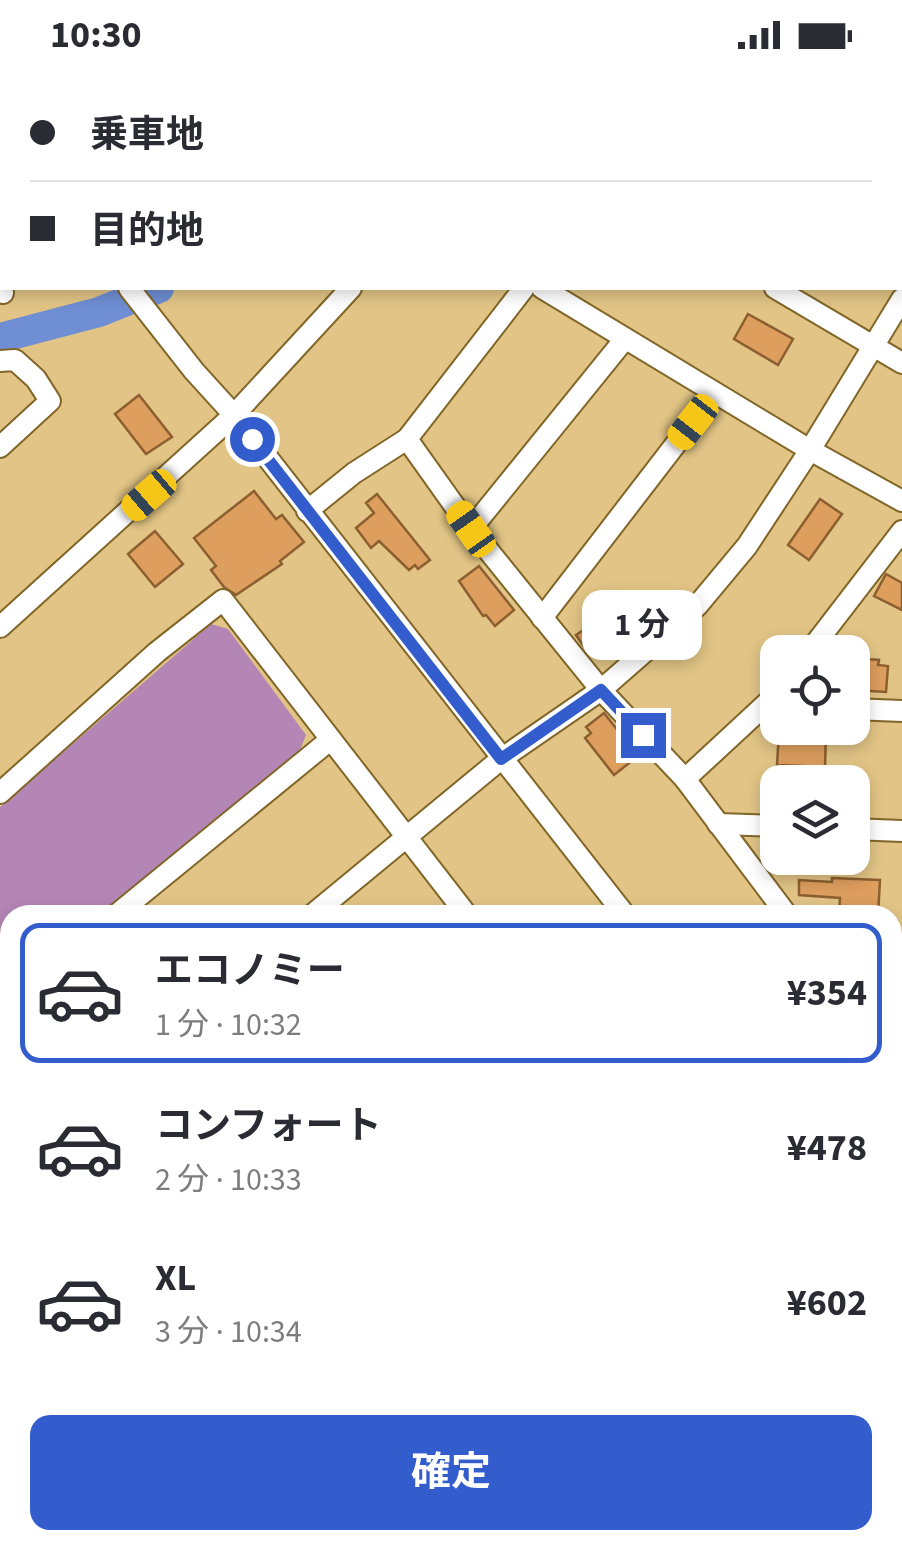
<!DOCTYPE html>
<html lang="ja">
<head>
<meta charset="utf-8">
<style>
  :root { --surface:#fff; --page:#f7f7f7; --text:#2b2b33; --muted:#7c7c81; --line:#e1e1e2; --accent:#335ccc }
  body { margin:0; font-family:"Source Sans 3","Noto Sans JP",sans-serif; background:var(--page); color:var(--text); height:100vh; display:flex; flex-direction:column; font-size:38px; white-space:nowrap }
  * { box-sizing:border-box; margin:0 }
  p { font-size:32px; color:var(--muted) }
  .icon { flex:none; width:55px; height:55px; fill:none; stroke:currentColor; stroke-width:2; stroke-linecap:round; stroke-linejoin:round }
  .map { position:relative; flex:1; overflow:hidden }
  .sheet { position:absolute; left:0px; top:835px; width:902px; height:645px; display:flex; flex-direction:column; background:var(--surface); border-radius:30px 30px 0 0; box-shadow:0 5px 15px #0003 }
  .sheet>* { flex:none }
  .banner { position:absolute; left:0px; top:0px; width:902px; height:220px; box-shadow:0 5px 15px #0003; display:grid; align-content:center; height:220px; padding:0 30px; background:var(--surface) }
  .fabs { position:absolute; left:760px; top:565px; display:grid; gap:20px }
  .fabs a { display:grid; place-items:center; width:110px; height:110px; border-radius:20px; background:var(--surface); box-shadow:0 5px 15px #0003; font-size:50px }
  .end { position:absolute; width:45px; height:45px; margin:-22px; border:12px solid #335ccc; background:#fff; box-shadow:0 0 0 5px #fff }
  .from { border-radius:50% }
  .bubble { position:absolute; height:70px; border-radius:20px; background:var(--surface); box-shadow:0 5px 15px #0003; font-size:32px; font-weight:700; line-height:70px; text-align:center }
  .car { position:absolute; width:30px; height:60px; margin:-30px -15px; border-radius:12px; box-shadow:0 0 8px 2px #0007; background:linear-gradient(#f5c518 24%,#345 0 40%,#f5c518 0 76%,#345 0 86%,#f5c518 0) }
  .banner b { display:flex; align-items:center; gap:35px; height:95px; font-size:38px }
  .banner b+b { border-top:2px solid var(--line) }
  .banner i { width:25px; height:25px; background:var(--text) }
  ul { padding:18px 0 0; list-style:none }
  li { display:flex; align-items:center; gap:30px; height:140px; margin:0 20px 15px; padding:0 10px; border:5px solid transparent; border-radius:20px }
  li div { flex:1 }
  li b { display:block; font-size:38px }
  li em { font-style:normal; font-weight:700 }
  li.current { border-color:var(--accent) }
  li>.icon { width:90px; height:90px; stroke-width:1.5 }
  .button { display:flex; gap:20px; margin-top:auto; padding:20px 30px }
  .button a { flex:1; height:115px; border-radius:20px; background:var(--accent); color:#fff; font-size:40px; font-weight:700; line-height:115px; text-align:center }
  .status { display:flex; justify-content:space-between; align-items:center; height:70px; padding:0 50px; background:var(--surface); direction:ltr }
  .status svg { height:28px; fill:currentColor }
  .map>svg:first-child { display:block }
  .green { fill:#b486b6 }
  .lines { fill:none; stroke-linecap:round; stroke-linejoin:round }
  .river { stroke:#6f8ed3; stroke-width:30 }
  .building { fill:#dd9e5e; stroke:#8c5f30; stroke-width:2.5 }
  .minor-casing { stroke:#816627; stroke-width:24 }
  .minor { stroke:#fff; stroke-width:20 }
  .route { stroke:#335ccc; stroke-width:12 }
</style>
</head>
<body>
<div class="status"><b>10:30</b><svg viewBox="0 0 49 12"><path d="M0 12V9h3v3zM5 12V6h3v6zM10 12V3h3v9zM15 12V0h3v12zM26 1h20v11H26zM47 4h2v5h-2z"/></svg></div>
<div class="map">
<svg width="902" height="1480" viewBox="0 0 902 1480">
  <rect width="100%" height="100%" fill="#e2c586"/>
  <polygon class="green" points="211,554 228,559 306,665 300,680 99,845 10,845 8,919 0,909 0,737"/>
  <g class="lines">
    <g class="river">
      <polyline points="249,0 249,2"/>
      <polyline points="0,268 99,242 159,218"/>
    </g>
  </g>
  <g class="building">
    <polygon points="748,244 793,269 778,295 734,269"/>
    <polygon points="139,325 172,367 146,384 115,344"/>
    <polygon points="254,421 276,449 282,445 304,472 280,491 282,494 236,525 224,517 211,500 216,496 194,468"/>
    <polygon points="377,424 430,490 418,499 415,495 409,500 379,471 371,478 356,458 374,443 366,433"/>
    <polygon points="820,429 842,444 809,490 788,475"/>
    <polygon points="155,461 183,494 155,517 128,484"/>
    <polygon points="479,496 514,540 495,556 486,545 483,546 459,511"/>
    <polygon points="886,504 902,513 902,540 874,526"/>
    <polygon points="626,531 643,550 638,554 643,562 628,573 623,565 595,585 591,578 587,581 576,565"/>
    <polygon points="852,588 879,590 878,595 888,596 886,622 852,620"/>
    <polygon points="604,643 638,686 614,705 585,668 591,663 586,657"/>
    <polygon points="779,661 826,663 825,697 777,695"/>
    <polygon points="832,808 880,810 878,845 839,845 840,828 799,825 799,810 832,812"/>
  </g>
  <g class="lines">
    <g class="minor-casing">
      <g id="minor">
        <polyline points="152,0 154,2"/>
        <polyline points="864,0 869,2"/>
        <polyline points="515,2 517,0"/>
        <polyline points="669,2 671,0"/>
        <polyline points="900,21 902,22"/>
        <polyline points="0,59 2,62"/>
        <polyline points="0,130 2,130"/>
        <polyline points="900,161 902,162"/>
        <polyline points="0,197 3,223"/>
        <polyline points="129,218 194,301 234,345 625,845"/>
        <polyline points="524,218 407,369 471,459 601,620 685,709 787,845"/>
        <polyline points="542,218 810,380 902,431"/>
        <polyline points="775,218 902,293"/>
        <polyline points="0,291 15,290 36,309 50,331 0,377"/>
        <polyline points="307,441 354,403 407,369"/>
        <polyline points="471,459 624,270"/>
        <polyline points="542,548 715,323"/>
        <polyline points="0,557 234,345 351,218"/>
        <polyline points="809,582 902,461"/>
        <polyline points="852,639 902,641"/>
        <polyline points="685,709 778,623"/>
        <polyline points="0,723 157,582 223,530 467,845"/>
        <polyline points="718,754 778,756"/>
        <polyline points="852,759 902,761"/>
        <polyline points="116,845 330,670"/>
        <polyline points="312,845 501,689 601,620 697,536 747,476 810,380 902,229"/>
        <polyline points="892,889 902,888"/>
        <polyline points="0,939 10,931"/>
        <polyline points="0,1102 10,1094"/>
        <polyline points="892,1123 902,1116"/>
        <polyline points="892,1182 902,1193"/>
        <polyline points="0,1234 10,1233"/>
        <polyline points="0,1328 10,1326"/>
        <polyline points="892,1459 902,1315"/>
        <polyline points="115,1470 116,1480"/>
        <polyline points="347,1470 382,1480"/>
        <polyline points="891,1470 891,1475 902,1476"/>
        <polyline points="238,1480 249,1470"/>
        <polyline points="417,1480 418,1470"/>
        <polyline points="451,1480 464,1470"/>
        <polyline points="511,1480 511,1470"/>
        <polyline points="601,1480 602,1470"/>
        <polyline points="699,1480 699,1470"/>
      </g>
    </g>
    <use href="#minor" class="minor"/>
  </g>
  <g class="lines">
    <polyline class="route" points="252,369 501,689 601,620 643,665"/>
  </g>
</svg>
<div class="fabs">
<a><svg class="icon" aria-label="locate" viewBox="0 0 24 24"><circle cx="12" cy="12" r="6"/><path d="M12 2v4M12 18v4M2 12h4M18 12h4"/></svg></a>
<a><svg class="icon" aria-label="layers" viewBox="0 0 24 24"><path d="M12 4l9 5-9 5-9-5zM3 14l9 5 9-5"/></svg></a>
</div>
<i class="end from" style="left:252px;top:369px"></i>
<i class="end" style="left:643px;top:665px"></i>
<div class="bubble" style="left:582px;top:520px;width:120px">1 分</div>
<i class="car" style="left:693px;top:352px;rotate:218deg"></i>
<i class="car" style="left:149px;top:425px;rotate:229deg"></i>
<i class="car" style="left:471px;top:459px;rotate:325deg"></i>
<div class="banner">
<b><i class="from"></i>乗車地</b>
<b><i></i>目的地</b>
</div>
<section class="sheet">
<ul>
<li class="current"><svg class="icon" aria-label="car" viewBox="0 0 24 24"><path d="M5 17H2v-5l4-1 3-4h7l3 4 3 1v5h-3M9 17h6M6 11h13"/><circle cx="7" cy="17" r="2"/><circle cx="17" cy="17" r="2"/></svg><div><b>エコノミー</b><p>1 分 · 10:32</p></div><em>¥354</em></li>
<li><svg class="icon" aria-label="car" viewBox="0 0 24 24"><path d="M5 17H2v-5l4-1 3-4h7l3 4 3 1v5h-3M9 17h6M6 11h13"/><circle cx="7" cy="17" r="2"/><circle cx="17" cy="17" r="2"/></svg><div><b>コンフォート</b><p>2 分 · 10:33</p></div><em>¥478</em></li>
<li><svg class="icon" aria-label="car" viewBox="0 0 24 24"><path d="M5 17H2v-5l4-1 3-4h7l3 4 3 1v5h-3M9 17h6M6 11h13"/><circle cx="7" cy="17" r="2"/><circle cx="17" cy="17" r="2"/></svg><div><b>XL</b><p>3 分 · 10:34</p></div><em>¥602</em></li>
</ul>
<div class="button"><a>確定</a></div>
</section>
</div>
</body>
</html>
